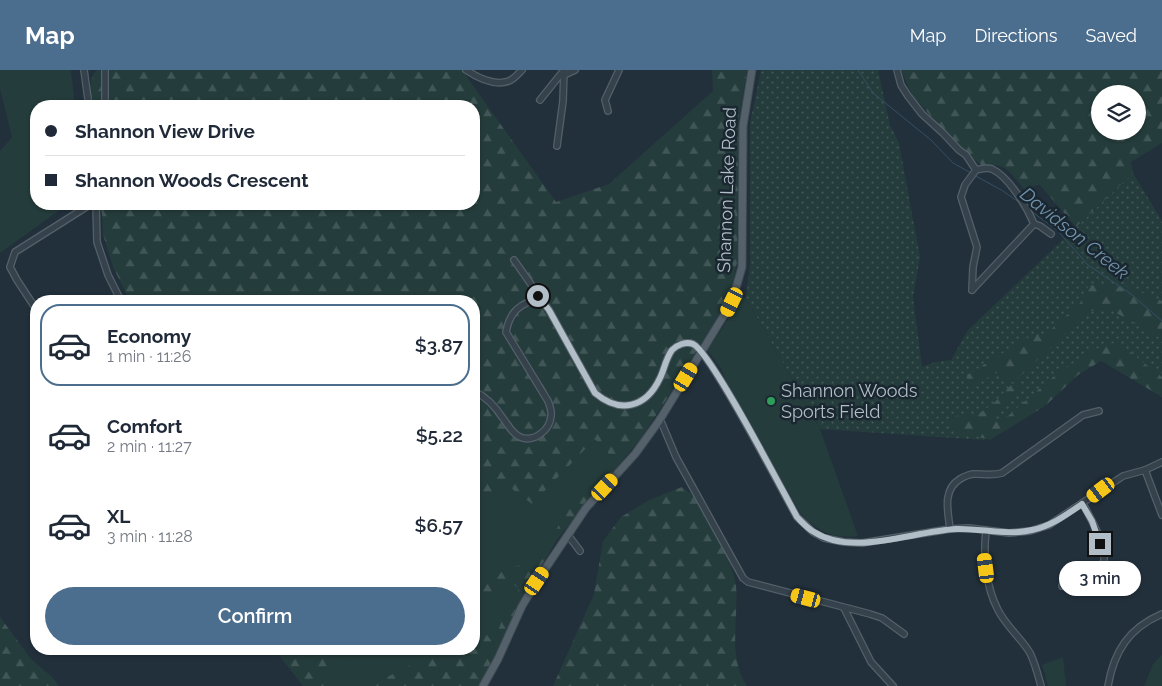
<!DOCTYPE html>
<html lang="en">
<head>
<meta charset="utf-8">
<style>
  :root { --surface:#fff; --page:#f6f6f7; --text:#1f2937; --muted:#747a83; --line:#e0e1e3; --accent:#4c6e8e }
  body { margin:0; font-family:Raleway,sans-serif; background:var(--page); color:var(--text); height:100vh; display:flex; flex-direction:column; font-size:19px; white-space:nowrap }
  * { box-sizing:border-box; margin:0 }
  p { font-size:16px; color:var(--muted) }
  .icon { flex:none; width:28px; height:28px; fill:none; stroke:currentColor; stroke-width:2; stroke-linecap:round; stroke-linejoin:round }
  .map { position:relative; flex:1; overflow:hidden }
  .side { position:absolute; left:30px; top:225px; width:450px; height:360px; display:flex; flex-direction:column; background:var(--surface); border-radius:20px; box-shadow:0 1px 4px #0004 }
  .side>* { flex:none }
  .hud { position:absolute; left:30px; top:30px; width:450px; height:110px; border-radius:20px; box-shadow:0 1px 4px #0004; display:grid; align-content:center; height:110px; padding:0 15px; background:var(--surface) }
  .buttons { position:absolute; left:1091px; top:15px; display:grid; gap:10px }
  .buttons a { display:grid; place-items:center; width:55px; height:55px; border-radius:50%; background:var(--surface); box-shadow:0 1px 4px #0004; font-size:25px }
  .end { position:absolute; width:22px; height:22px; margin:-11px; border:6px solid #b1bdc7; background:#111; box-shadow:0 0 0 2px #111 }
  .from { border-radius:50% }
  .bubble { position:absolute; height:35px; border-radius:18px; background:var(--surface); box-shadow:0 1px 4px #0004; font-size:16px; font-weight:600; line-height:35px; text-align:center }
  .car { position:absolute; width:15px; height:30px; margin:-15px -8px; border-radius:6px; box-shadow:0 0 4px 1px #0007; background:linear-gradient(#f5c518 24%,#345 0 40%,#f5c518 0 76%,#345 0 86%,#f5c518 0) }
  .hud b { display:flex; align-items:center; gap:18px; height:48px; font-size:19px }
  .hud b+b { border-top:1px solid var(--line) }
  .hud i { width:12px; height:12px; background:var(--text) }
  ul { padding:9px 0 0; list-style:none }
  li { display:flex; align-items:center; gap:15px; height:82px; margin:0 10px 8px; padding:0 5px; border:2px solid transparent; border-radius:20px }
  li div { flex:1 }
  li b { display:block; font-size:19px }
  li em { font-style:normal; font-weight:600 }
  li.on { border-color:var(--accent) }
  li>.icon { width:45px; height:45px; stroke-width:1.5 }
  .cta { display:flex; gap:10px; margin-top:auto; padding:10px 15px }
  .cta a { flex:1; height:58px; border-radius:30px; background:var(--accent); color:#fff; font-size:20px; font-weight:600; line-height:58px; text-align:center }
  header { display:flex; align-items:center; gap:30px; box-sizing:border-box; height:70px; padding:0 25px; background:var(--accent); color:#fff }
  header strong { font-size:24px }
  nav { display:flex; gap:28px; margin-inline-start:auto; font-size:18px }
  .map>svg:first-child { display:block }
  .grass { fill:url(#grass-dots) }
  .forest { fill:url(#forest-firs); fill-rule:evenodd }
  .green { fill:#243c3b }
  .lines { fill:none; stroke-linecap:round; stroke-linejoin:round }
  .stream { stroke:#354f63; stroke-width:1 }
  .minor-casing { stroke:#546069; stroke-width:8 }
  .major-casing { stroke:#3f4b54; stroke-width:9 }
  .minor { stroke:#36424b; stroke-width:5.5 }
  .major { stroke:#54616b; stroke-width:7 }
  .route { stroke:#b1bdc7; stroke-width:6 }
  .leisure-dot { fill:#2e9e5b; stroke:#1b2730; stroke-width:2 }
  .labels { text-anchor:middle; stroke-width:5; stroke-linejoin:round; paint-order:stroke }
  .street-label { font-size:18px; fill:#b1bdc7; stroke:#1b2730 }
  .poi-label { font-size:18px; fill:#b1bdc7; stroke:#1b2730; text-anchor:start }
  .water-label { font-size:19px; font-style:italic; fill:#7092ab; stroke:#1b2730 }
</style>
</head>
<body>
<header>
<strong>Map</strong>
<nav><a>Map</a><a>Directions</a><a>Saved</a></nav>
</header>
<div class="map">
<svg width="1162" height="616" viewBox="0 0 1162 616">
  <defs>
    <pattern id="grass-dots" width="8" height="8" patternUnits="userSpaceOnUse" patternTransform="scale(1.25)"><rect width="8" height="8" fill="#243c3b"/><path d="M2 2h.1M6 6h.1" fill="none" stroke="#415656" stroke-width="1.8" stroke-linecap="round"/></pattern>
    <pattern id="forest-firs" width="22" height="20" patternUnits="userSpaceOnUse" patternTransform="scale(1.25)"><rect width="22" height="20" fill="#243c3b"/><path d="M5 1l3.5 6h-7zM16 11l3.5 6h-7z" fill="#415656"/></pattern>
  </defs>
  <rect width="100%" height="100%" fill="#22303b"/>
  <polygon class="grass" points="761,0 878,0 890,55 899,73 920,187 913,227 922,297 935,292 951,290 968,260 1133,103 1162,151 1162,310 1113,278 1062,303 984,370 820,359 746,228 750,194 750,53"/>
  <g class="forest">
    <path d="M 97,0 L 462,0 L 556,132 L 609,114 L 713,21 L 712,0 L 747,0 L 739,48 L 737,192 L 732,219 L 728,230 L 664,333 L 641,368 L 558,468 L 519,533 L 487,602 L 478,616 L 303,616 L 274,579 L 474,579 L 474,231 L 130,231 L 113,197 L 103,164 L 102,143 L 99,138 L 99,134 L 474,134 L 474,36 L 90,36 C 90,25 88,8 97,0 Z"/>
    <path d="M 901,0 L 1162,0 L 1162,73 L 1131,92 L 1133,103 L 1076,157 L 1039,114 L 1025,120 C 1010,104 1007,91 983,96 L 962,81 L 912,25 ZM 1100,24 L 1138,24 L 1138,61 L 1100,61 Z"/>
    <polygon points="1089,215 1129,217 1162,231 1162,269 1111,240 1090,241 1015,311 1006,315 998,302 968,318 967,305 1034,264 1046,264 1080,233"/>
    <polygon points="1117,272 1162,307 1162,327 1101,291 1078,305 1045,336 990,370 975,366 959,364 951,353 955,346 978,344 993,334 1011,315 1020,317 990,352 1008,346 1053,307 1092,280"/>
    <path d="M 682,417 C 689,423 701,428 706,436 C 714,448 734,501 736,515 C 739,548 727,587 747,616 L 553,616 L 594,524 L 603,471 L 621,447 L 649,430 Z"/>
    <polygon points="0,547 31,589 52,607 59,616 0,616"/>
  </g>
  <g class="green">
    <polygon points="0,0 71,0 75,36 36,36 36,134 68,134 0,183 0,81 12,67 0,19"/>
    <path d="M 741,226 L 746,228 L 820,359 L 858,466 C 834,470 814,460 799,441 L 727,315 L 721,298 L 707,280 L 727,251 Z"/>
    <polygon points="595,369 615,391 613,394 583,427 566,435 563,448 538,490 505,499 474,525 474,440 495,429 507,415 532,434"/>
    <polygon points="515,515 518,519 518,522 503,548 493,573 476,550 511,516"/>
    <polygon points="360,579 425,579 401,603 393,604 370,616 335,616 323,608"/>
    <polygon points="1162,585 1162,616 1144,616 1153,594"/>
    <polygon points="1063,587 1066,616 1048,616 1042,595"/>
  </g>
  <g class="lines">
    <g class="stream">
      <polyline points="858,0 873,23 931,70 953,93 971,103"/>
      <polyline points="974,105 1003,121 1020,133"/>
      <polyline points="1031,141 1057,160 1088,195 1131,224 1162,251"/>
    </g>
    <g class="minor-casing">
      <g id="minor">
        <polyline points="84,0 89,36"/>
        <path d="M 466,0 C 478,8 495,16 509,11 C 514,9 519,3 522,0"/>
        <path d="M 897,0 L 901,15 L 908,26 L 922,44 L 943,63 L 959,80 L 966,85 L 976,100 C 981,99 987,97 992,99 C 1009,107 1027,137 1034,154 L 972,220"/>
        <polyline points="564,5 575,0"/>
        <polyline points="540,30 564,0"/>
        <polyline points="102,36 105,32 105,0"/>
        <polyline points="608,41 605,30 619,0"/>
        <polyline points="557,76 563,31 564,0"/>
        <polyline points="96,134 97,172 108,205 121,231"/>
        <polyline points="1034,154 1040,156 1051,164"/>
        <path d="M 514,190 L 549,240 L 595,323 C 620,344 646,338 660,308 C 664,300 666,288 672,280 C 677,275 686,271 693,274 C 711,282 782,421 797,447 L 813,462 L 824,468 L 844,472 L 862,473 L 950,459 L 969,458 L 1009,463 L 1030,461 L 1049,455 L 1123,406 L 1145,400 L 1162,392"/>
        <polyline points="972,220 973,197 977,177 961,127 965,115 976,100"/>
        <polyline points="36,239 17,210 10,197 15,182 91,134"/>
        <path d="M 474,321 C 486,327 495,336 502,347 C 508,354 511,363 520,367 C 534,373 550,360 551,346 C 552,341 550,336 548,331 L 506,262 C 509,246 516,236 532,231"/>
        <polyline points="660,349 676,387 743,508 748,512 870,544 882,548 904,564"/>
        <polyline points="1145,400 1162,445"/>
        <path d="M 950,459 C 948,441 942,420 960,409 C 965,406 969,404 975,404 C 985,404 992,406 1002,403 L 1083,345 L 1099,341"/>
        <path d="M 986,461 C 983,487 986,517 998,540 C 1006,556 1021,568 1030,583 C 1035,593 1038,605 1041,616"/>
        <polyline points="568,465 580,481"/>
        <path d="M 1062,516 C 1072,515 1079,512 1088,507 C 1094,504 1100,500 1103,494 C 1109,480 1090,447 1083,434"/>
        <polyline points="844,538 871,592 893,616"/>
        <path d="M 1108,616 C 1114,581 1129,558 1162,544"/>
      </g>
    </g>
    <g class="major-casing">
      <polyline id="major" points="483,616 498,589 522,536 537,511 586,438 635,384 659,351 732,232 742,197 743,56 752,0"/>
    </g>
    <use href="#minor" class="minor"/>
    <use href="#major" class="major"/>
  </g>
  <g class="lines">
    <path class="route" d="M 538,226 L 549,240 L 595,323 C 620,344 646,338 660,308 C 664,300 666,288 672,280 C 677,275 686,271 693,274 C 711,282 782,420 797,447 C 802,452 807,458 814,462 C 853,487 913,461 956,459 C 981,458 1007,466 1032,460 C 1051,456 1066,445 1082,434 L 1092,451 L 1100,474"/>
  </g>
  <circle class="leisure-dot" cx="771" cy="331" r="5"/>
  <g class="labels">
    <g class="street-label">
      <text transform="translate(727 120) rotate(-88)" y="6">Shannon Lake Road</text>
    </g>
    <g class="poi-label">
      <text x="781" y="327">Shannon Woods<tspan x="781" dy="21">Sports Field</tspan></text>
    </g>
    <g class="water-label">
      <text transform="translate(1075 163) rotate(39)" y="7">Davidson Creek</text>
    </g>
  </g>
</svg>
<div class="buttons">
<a><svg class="icon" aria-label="layers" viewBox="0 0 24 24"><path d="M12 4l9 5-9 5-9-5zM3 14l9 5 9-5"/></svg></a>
</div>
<i class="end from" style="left:538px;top:226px"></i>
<i class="end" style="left:1100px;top:474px"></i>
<div class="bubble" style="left:1059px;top:491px;width:82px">3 min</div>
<i class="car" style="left:732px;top:232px;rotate:206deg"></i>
<i class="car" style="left:686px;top:307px;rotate:31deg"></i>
<i class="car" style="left:605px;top:417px;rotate:43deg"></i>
<i class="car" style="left:1101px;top:420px;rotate:233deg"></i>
<i class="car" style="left:986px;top:498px;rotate:353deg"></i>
<i class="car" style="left:537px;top:511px;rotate:34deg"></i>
<i class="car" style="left:806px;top:528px;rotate:285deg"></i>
<div class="hud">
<b><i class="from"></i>Shannon View Drive</b>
<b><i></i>Shannon Woods Crescent</b>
</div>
<section class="side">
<ul>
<li class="on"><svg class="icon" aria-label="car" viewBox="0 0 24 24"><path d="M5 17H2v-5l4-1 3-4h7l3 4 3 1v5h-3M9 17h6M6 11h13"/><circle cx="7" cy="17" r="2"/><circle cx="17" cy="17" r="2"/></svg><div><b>Economy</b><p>1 min · 11:26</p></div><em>$3.87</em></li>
<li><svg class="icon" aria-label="car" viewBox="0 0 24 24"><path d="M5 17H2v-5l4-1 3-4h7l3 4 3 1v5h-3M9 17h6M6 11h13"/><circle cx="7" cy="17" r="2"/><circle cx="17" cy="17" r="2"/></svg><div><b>Comfort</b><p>2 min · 11:27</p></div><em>$5.22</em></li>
<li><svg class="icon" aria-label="car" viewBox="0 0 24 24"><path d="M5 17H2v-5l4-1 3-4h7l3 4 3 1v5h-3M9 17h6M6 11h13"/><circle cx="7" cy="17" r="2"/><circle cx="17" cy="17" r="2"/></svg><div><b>XL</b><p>3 min · 11:28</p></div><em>$6.57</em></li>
</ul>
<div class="cta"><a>Confirm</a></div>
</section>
</div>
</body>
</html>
